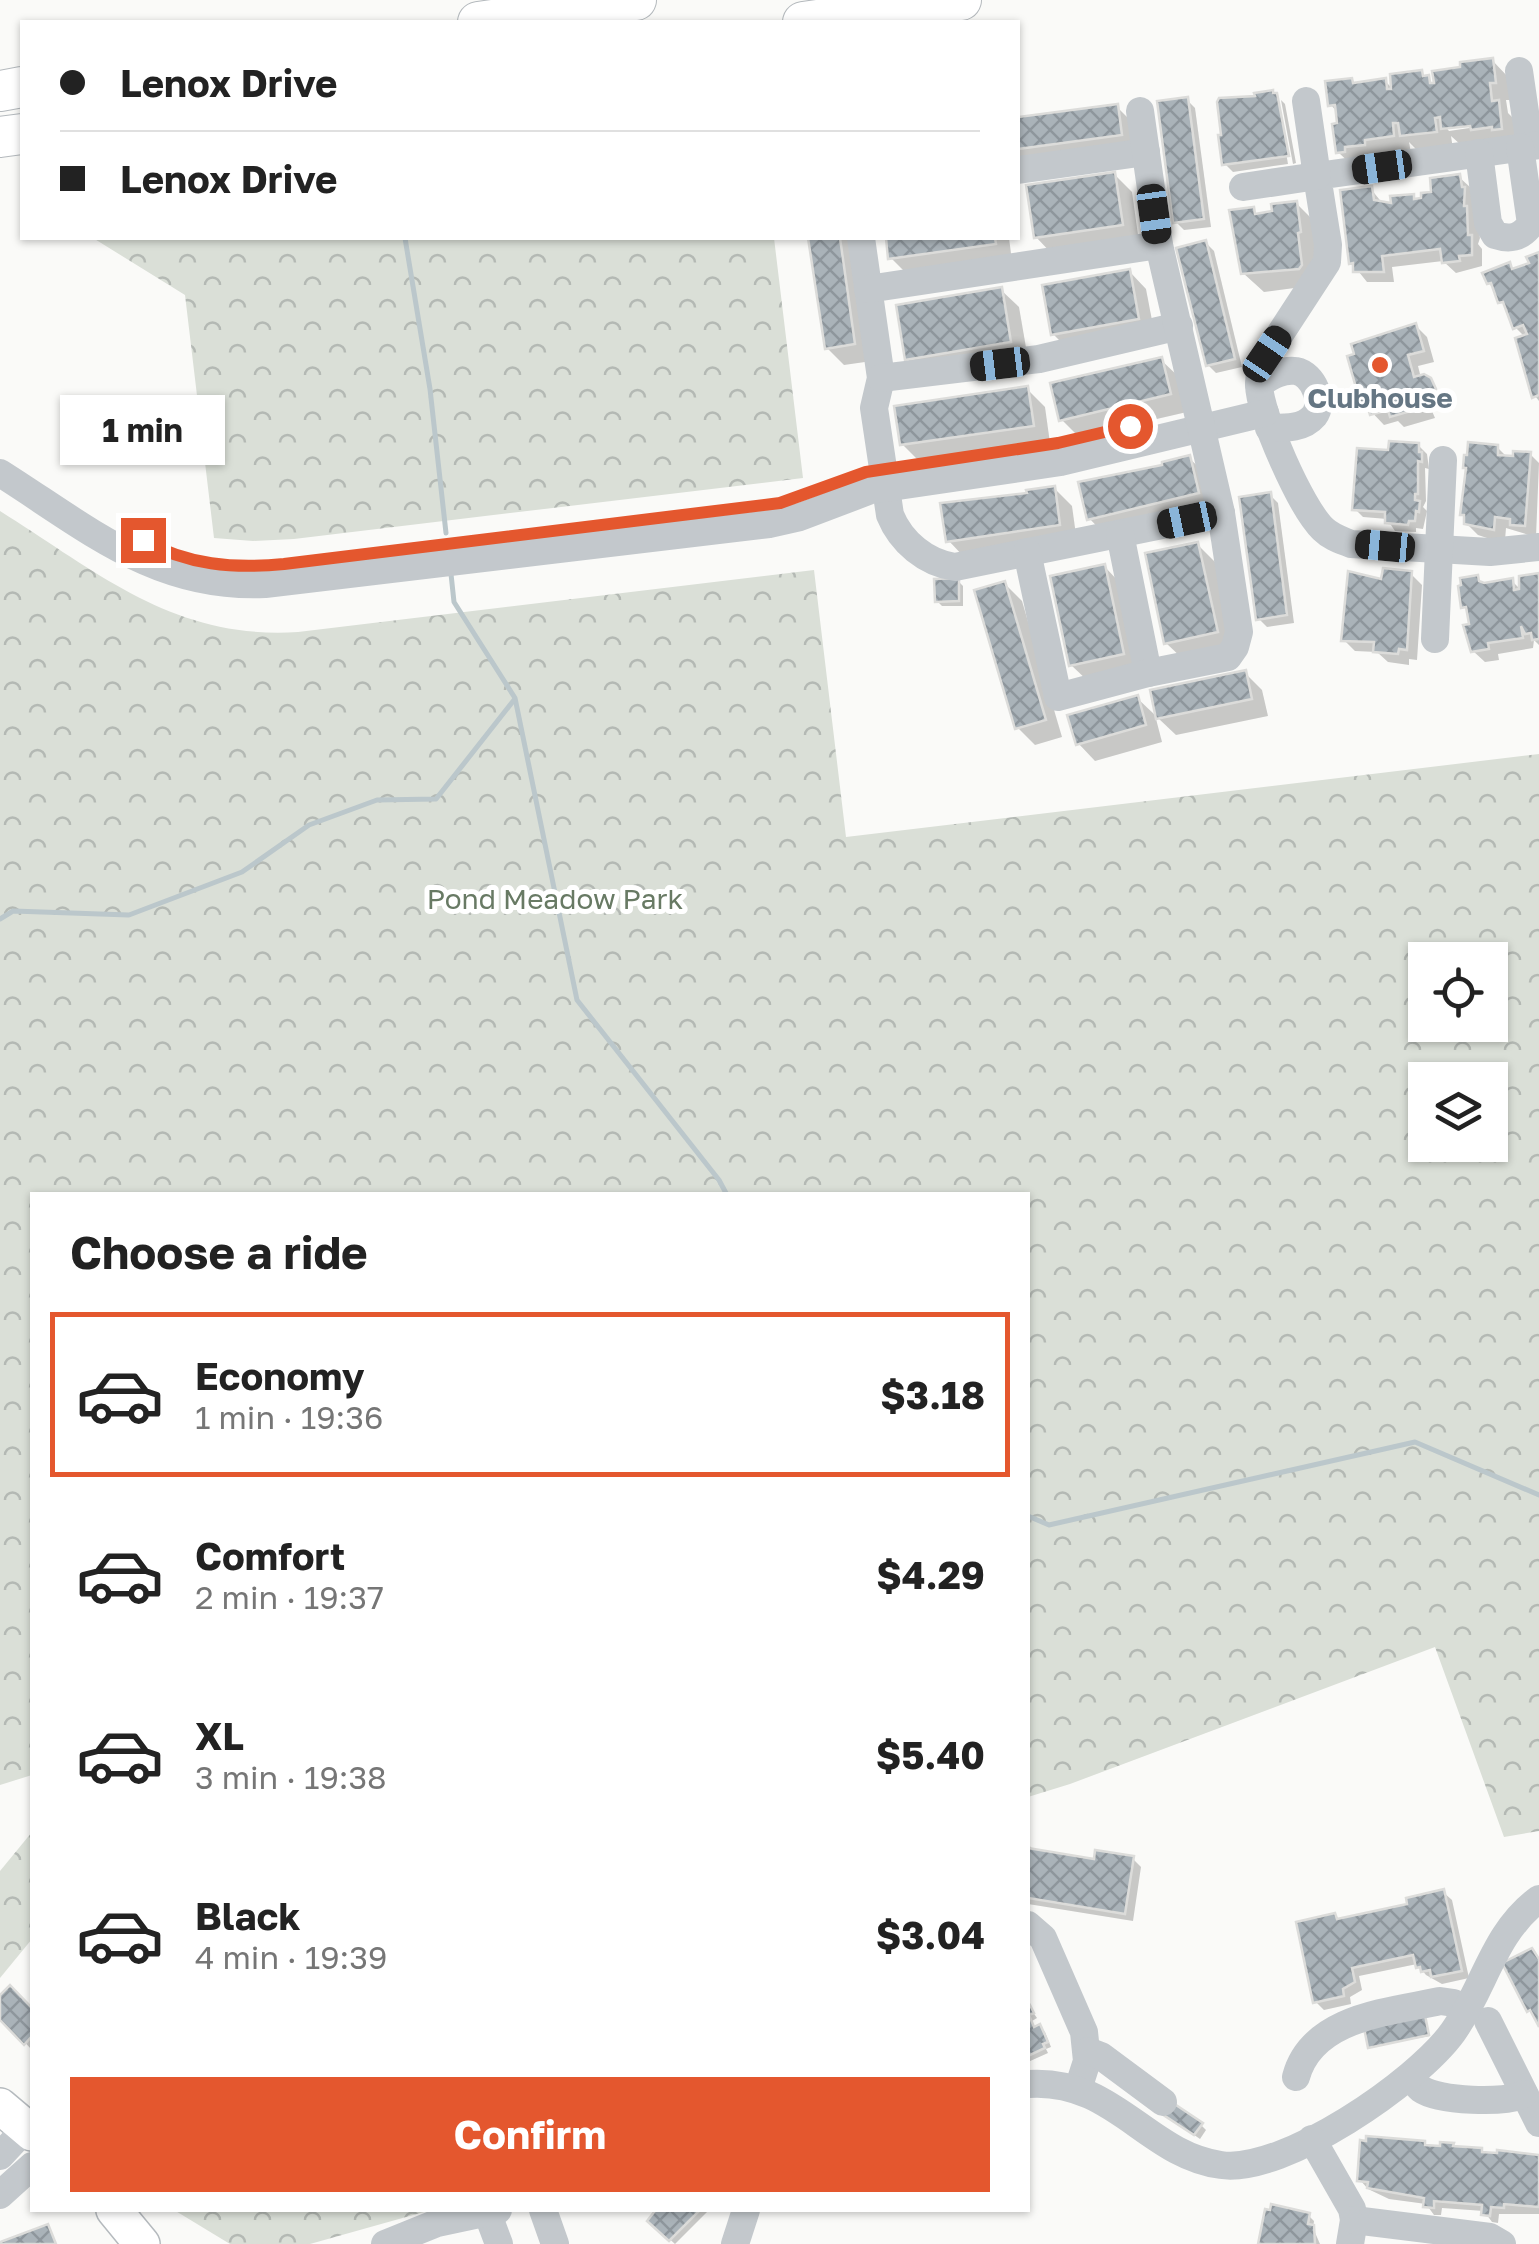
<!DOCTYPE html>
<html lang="en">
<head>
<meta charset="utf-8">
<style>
  :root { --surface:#fff; --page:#f6f6f6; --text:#222; --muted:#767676; --line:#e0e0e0; --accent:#e4572e }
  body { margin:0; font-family:"Golos Text",sans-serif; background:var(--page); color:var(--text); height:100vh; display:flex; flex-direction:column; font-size:38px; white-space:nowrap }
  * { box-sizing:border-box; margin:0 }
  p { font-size:32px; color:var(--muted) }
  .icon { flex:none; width:55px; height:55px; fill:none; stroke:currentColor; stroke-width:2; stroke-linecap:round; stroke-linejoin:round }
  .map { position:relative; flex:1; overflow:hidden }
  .side { position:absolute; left:30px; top:1192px; width:1000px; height:1020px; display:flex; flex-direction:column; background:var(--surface); border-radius:0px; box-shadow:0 2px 8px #0004 }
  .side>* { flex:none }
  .hud { position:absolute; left:20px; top:20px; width:1000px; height:220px; border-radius:0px; box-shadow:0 2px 8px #0004; display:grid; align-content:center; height:220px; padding:0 40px; background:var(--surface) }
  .tools { position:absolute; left:1408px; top:942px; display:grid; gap:20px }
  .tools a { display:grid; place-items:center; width:100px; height:100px; border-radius:0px; background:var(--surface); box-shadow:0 2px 8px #0004; font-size:50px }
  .end { position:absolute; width:45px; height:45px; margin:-22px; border:12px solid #e4572e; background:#fff; box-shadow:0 0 0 5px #fff }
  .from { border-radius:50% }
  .bubble { position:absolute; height:70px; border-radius:0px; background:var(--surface); box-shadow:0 2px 8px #0004; font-size:32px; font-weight:700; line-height:70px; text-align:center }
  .car { position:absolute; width:30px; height:60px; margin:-30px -15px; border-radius:12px; box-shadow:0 0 8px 2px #0007; background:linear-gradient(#222 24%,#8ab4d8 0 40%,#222 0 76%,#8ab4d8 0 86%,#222 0) }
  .hud b { display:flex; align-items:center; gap:35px; height:95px; font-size:38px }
  .hud b+b { border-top:2px solid var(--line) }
  .hud i { width:25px; height:25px; background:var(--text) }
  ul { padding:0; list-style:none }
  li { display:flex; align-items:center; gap:30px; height:165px; margin:0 20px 15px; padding:0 20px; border:5px solid transparent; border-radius:0px }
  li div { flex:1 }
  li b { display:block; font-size:38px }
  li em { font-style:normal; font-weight:700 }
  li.on { border-color:var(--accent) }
  li>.icon { width:90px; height:90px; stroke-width:1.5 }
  h2 { padding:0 40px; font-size:45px; line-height:120px }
  .cta { display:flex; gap:20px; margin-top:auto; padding:20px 40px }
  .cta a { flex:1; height:115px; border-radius:0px; background:var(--accent); color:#fff; font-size:40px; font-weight:700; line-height:115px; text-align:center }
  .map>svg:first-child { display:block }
  .park { fill:url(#park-crowns); fill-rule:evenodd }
  .shadow { fill:#0003; fill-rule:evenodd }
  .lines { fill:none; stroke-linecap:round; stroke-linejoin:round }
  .stream { stroke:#bbc7cb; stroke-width:5 }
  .building { fill:url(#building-cross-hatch); stroke:#dcdcda; stroke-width:2.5 }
  .major-casing { stroke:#b5babe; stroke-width:38 }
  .highway-casing { stroke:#b4b9bd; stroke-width:42 }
  .minor { stroke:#c3c8cc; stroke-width:28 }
  .major { stroke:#fff; stroke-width:35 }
  .highway { stroke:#fff; stroke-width:40 }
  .route { stroke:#e4572e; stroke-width:12 }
  .poi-dot { fill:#e4572e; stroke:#fff; stroke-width:4 }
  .labels { text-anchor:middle; stroke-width:10; stroke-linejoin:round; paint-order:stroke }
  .poi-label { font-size:28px; font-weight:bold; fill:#657683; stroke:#fff }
  .park-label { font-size:28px; fill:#687a64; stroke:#fff }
</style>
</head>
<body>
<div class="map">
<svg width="1539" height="2244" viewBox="0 0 1539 2244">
  <defs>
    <pattern id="park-crowns" width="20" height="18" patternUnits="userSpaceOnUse" patternTransform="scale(2.5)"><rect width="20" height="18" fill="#dadfd7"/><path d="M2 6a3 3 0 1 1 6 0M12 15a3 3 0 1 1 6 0" fill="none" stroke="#b4b9b4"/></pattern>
    <pattern id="building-cross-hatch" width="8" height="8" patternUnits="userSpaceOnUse" patternTransform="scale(2.5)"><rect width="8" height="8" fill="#aab3b9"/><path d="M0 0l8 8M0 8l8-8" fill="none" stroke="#8e969c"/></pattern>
  </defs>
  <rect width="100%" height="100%" fill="#fafaf8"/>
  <g class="park">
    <polygon points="93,238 774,238 803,478 294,539 253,541 214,538 185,295"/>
    <path d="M 0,511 C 99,573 174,640 298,632 L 814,570 L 846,837 L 1539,754 L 1539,1831 L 1504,1837 L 1435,1647 L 1070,1784 L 1028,1797 L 1028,1195 L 32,1195 L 32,1775 L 0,1785 ZM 1490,960 L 1490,1025 L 1425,1025 L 1425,960 ZM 1425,1080 L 1490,1080 L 1490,1145 L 1425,1145 Z"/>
    <polygon points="32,1832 32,1939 0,1978 0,1871"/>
    <polygon points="174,2210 431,2210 310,2244 230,2244"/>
  </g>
  <g class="shadow">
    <path d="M 1492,60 L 1509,78 L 1512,100 L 1506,100 L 1508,113 L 1515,120 L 1518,146 L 1461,145 L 1451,136 L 1453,149 L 1420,153 L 1409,142 L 1411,153 L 1356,169 L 1338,152 L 1338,113 L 1331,105 L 1351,80 L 1356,85 L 1385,81 L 1394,90 L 1421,73 L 1437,87 ZM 1483,122 L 1483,126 L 1449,131 L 1445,126 Z"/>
    <polygon points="1276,95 1288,164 1233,172 1225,164"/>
    <polygon points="1187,100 1195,108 1211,227 1184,230 1176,222"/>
    <polygon points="1281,100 1285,104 1296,163 1293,164"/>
    <polygon points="1117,107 1134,124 1138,152 1018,166 1018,120"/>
    <polygon points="1114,174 1132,192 1139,242 1053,255 1036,237"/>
    <polygon points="1459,177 1471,188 1480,238 1478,244 1482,249 1482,266 1456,273 1443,261 1392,267 1394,282 1367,282 1351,262 1371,189 1383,204 1394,206 1413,196 1418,201"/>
    <polygon points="1296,203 1314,221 1317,285 1264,292 1243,273 1253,210 1259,216"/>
    <polygon points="811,238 854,238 872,361 844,365 827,348"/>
    <polygon points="888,238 1009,238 1012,261 908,275 891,258"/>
    <polygon points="1206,243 1214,251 1242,367 1216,373 1208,365"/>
    <polygon points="1539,255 1539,401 1535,396 1525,337 1515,327 1508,310 1489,283 1509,265 1515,271 1532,265"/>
    <polygon points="1129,271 1146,289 1155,336 1071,352 1053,334"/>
    <polygon points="1001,290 1019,307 1028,359 925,376 907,359"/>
    <polygon points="1415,325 1427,337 1434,362 1418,366 1421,378 1430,380 1446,402 1443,408 1432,411 1435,418 1404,427 1398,421 1384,425 1364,404"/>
    <polygon points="1161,360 1179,377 1187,412 1079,437 1061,419"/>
    <polygon points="1027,389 1045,407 1050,443 920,462 902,444"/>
    <polygon points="1418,445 1427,454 1429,469 1425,468 1426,501 1423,507 1427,511 1423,529 1416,528 1416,532 1395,531 1387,519 1363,517 1355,509 1390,453"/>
    <polygon points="1497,447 1508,458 1530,454 1539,463 1536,537 1506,528 1505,540 1490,539 1478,535 1466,523 1463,514"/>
    <polygon points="1189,458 1207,475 1215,510 1106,536 1089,518 1165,467"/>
    <polygon points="1054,488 1072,506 1077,542 965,558 948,540 1030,495"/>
    <polygon points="1270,495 1278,503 1294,623 1267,627 1258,618"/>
    <polygon points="1197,544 1215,562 1234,650 1184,660 1166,643"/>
    <polygon points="1104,566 1121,584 1140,672 1089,682 1071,665"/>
    <polygon points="1411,574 1422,585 1417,660 1409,659 1409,665 1388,662 1377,652 1355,651 1344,640 1384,582"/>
    <polygon points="1539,576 1539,645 1534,640 1533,648 1498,654 1499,660 1485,662 1473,651 1470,613 1464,607 1477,578 1484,586 1512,581 1521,590"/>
    <polygon points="958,581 963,586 963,606 942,606 937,601"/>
    <polygon points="1004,583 1022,601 1062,737 1035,745 1017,727"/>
    <polygon points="1245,673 1262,690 1268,716 1176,735 1158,718"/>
    <polygon points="1137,698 1155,715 1162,742 1095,761 1078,743"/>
    <polygon points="1028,1844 1035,1852 1096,1862 1133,1859 1141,1867 1133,1921 1028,1904"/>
    <polygon points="1443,1892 1452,1900 1469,1978 1442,1984 1426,1975 1417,1964 1359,1976 1362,1990 1350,1997 1351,2004 1324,2010 1315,2001 1335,1916 1340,1921 1410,1906"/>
    <polygon points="10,1988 32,2011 32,2050 0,2016 0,1998"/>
    <polygon points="1030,2008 1037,2018 1032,2021 1035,2029 1040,2027 1045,2032 1051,2047 1046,2049 1048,2053 1028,2062"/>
    <polygon points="1424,2018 1430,2036 1370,2047"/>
    <polygon points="1170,2118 1201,2125 1206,2130 1200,2139"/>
    <polygon points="1424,2143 1428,2148 1452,2145 1456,2148 1481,2150 1485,2154 1539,2158 1539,2214 1499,2214 1498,2223 1492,2222 1484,2211 1442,2208 1441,2215 1434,2215 1426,2204 1389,2199 1368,2189 1360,2180"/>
    <polygon points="654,2210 709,2210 675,2244 650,2221 657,2213"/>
    <polygon points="1309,2216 1314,2221 1313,2228 1320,2244 1261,2244"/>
  </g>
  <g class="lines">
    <g class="stream">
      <polyline points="405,238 430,389 446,533"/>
      <polyline points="451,574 454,602 515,698 577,1000 719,1180 727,1195"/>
      <polyline points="0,919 13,911 129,915 242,872 309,825 377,800 436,799 514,700"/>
      <polyline points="1028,1516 1049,1525 1415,1442 1539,1495"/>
    </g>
  </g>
  <g class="building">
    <polygon points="1493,58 1496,83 1490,83 1492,101 1499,100 1502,129 1492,130 1492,127 1471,130 1470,126 1441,129 1440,117 1435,118 1437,132 1400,136 1398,123 1393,123 1394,136 1365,140 1365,145 1345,147 1345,152 1336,153 1332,124 1337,123 1335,105 1328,106 1325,81 1352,78 1353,83 1386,78 1387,89 1391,89 1390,74 1422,70 1423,76 1429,75 1430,83 1434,83 1432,71 1460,67 1460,62"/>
    <polygon points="1273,90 1273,93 1277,93 1289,156 1222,165 1218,135 1221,135 1217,102 1219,98 1255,96 1254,93"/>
    <polygon points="1188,97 1204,219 1173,223 1157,101"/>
    <polygon points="1118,104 1122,135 1018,149 1018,117"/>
    <polygon points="1115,172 1123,225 1034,238 1026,185"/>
    <polygon points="1460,174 1462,187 1465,187 1464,206 1467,206 1468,235 1472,235 1472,255 1459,256 1460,261 1442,263 1440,249 1382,256 1384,272 1353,272 1353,263 1349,264 1340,190 1372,186 1374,200 1391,203 1390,196 1414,194 1414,199 1421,198 1421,193 1431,192 1430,178"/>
    <polygon points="1297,201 1301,232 1298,233 1302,265 1299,269 1241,274 1229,210 1254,207 1255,214 1272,211 1271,204"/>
    <polygon points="808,238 840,238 855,344 825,349"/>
    <polygon points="886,238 995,238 996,244 888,259"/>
    <polygon points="1206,240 1235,359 1206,366 1176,248"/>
    <polygon points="1539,252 1539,395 1532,398 1515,338 1527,334 1523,325 1513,329 1503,302 1498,303 1491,283 1487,284 1482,273 1510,262 1512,269 1529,263 1526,257"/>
    <polygon points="1130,269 1139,319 1051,335 1042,285"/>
    <polygon points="1002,287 1011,342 905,360 896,305"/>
    <polygon points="1416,323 1424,351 1408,355 1414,377 1424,374 1431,378 1436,389 1432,397 1423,400 1425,407 1390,417 1388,410 1370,415 1367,404 1361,405 1347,356 1354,354 1351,344"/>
    <polygon points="1162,357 1171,394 1059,421 1050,383"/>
    <polygon points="1028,386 1034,426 900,445 894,406"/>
    <polygon points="1389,441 1419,443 1419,452 1422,452 1422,462 1418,461 1418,494 1415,494 1415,500 1420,501 1419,512 1416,511 1415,521 1409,521 1408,525 1385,523 1385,512 1352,510 1357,448 1388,450"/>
    <polygon points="1468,442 1498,445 1498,455 1513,456 1513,451 1531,452 1525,526 1510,525 1510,519 1495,517 1494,530 1464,524 1464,515 1460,515 1466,468 1463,468 1464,455 1467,455"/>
    <polygon points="1190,455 1199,493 1087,520 1078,482 1162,465 1162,462"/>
    <polygon points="1055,486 1060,525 946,542 940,503 1027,493 1026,490"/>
    <polygon points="1271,492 1287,615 1256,620 1239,497"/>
    <polygon points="1198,542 1218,632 1164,644 1145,553"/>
    <polygon points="1105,564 1124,654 1069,666 1050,576"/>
    <polygon points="1383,568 1412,571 1407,650 1399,649 1398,654 1373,652 1374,642 1341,641 1348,571 1381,579"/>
    <polygon points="1539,573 1539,639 1532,640 1531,633 1525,634 1521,626 1523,638 1488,643 1489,649 1471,652 1463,625 1469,624 1466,607 1461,608 1458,586 1461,585 1460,578 1478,575 1479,581 1484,583 1513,578 1514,590 1519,589 1519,576"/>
    <polygon points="959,578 959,601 935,602 934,579"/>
    <polygon points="1005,581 1046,720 1015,729 974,590"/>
    <polygon points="1246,670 1252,699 1156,719 1150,690"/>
    <polygon points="1138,695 1146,725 1076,745 1067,715"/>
    <polygon points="1028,1848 1094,1859 1095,1850 1134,1856 1125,1914 1028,1898"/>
    <polygon points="1444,1889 1462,1971 1431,1977 1430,1970 1421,1972 1420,1967 1416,1968 1413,1955 1352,1968 1355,1982 1343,1989 1344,1996 1313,2003 1296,1922 1335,1913 1337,1919 1407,1904 1406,1898"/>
    <polygon points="1532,1948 1539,1959 1539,2027 1530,2010 1527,2012 1502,1963"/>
    <polygon points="10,1985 32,2008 32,2036 24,2045 0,2020 0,1995"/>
    <polygon points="1030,2005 1034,2013 1029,2015 1034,2027 1040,2024 1048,2042 1043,2044 1045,2048 1028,2056 1028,2006"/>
    <polygon points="1425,2015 1429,2035 1368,2048 1364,2028"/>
    <polygon points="1170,2101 1203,2123 1194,2135 1162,2114"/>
    <polygon points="1366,2136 1425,2141 1425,2145 1440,2146 1440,2142 1454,2143 1453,2146 1482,2148 1482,2152 1497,2153 1497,2150 1539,2155 1539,2207 1504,2204 1504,2208 1491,2207 1490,2216 1481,2215 1482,2205 1434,2201 1434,2208 1423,2207 1424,2198 1367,2188 1368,2182 1357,2181 1360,2140 1366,2141"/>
    <polygon points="1271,2204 1310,2213 1308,2224 1314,2225 1315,2244 1258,2244 1265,2209 1270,2210"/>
    <polygon points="652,2210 700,2210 669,2241 647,2221 654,2212"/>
    <polygon points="48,2224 56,2244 0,2244 0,2242"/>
  </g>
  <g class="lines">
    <g class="major-casing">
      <g id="major">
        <polyline points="0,2106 32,2133"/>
        <polyline points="114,2210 142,2244"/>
      </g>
    </g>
    <g class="highway-casing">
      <g id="highway">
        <polyline points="478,22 636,0"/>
        <polyline points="803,22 961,0"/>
        <polyline points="0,91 22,87"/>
        <polyline points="0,137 22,134"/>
      </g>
    </g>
    <g class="minor">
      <polyline points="1519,71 1530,146"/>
      <path d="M 1539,145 L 1317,176 L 1328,245 L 1327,262 L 1267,354 C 1262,365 1259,373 1259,385 C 1260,415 1301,508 1323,529 C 1331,537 1341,540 1351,544 L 1490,552 L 1539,547"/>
      <path d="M 1479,153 L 1488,223 L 1495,235 C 1510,240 1521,238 1531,224 L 1520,147"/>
      <polyline points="1018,170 1146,152"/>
      <polyline points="1243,187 1317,176 1306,101"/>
      <path d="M 861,238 L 881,378 L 874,408 L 890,515 C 901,542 926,563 955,567 L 1221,513"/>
      <polyline points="868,289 1159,245"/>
      <polyline points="881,378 1039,359 1179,326"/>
      <path d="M 1259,384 C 1270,377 1282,369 1296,371 C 1313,374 1325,402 1314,416 C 1303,429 1284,428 1269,428"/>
      <path d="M 0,473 C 87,528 156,589 265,584 L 769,524 L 800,517 L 871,490 L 1061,462 L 1265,413"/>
      <polyline points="1120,534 1148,673"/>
      <polyline points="1027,552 1058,697 1148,673 1228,657 1235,647 1239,632 1221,513 1159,245 1140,111"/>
      <polyline points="1435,639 1443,460"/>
      <polyline points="1028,1925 1043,1938 1084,2032 1087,2061 1078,2089"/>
      <polyline points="1488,2021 1539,2123"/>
      <polyline points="1088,2051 1101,2056 1163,2102"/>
      <path d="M 1411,2076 C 1414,2081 1417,2086 1421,2089 C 1438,2101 1506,2104 1524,2094"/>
      <path d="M 1296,2077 C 1312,2017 1389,2012 1440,2001 L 1454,2003 L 1466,2010"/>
      <path d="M 1028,2084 C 1114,2078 1147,2155 1221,2165 C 1284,2174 1417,2082 1453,2032 C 1485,1987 1493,1933 1539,1899"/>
      <polyline points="1312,2139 1352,2209 1354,2220 1350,2244"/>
      <polyline points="0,2156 26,2128"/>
      <polyline points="0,2195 32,2166"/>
      <polyline points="543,2210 555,2244"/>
      <polyline points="487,2212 499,2244"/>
      <polyline points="1354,2220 1490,2237 1502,2244"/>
      <polyline points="385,2244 437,2223 498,2210"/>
      <polyline points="735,2244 746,2210"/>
    </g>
    <use href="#major" class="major"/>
    <use href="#highway" class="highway"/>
  </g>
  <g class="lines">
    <path class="route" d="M 143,540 C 187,565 234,569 284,564 L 780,503 L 866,472 L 1058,443 L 1130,426"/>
  </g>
  <circle class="poi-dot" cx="1380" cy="365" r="10"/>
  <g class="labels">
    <g class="poi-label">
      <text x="1380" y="408">Clubhouse</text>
    </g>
    <g class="park-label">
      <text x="555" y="909">Pond Meadow Park</text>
    </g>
  </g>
</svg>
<div class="tools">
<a><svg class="icon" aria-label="locate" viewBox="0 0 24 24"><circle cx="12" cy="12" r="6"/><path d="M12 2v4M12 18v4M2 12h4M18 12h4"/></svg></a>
<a><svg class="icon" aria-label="layers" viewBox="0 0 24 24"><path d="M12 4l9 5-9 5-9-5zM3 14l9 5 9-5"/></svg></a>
</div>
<i class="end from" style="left:1130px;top:426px"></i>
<i class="end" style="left:143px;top:540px"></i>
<div class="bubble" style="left:60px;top:395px;width:165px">1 min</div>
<i class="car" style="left:1382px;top:167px;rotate:262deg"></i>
<i class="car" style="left:1154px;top:214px;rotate:172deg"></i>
<i class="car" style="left:1267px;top:354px;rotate:34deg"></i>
<i class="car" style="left:1000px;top:364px;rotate:263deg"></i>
<i class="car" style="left:1187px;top:520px;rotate:258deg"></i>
<i class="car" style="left:1385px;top:546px;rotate:275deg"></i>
<div class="hud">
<b><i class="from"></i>Lenox Drive</b>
<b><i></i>Lenox Drive</b>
</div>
<section class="side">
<h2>Choose a ride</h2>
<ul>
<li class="on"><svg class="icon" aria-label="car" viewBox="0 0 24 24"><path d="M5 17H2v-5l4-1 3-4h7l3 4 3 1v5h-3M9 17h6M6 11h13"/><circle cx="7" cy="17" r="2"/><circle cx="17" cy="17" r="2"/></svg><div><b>Economy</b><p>1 min · 19:36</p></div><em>$3.18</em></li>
<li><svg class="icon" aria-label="car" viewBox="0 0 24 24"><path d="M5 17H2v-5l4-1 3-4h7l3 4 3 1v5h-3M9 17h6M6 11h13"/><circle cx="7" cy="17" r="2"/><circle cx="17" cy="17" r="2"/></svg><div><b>Comfort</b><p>2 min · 19:37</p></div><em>$4.29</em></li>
<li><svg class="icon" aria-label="car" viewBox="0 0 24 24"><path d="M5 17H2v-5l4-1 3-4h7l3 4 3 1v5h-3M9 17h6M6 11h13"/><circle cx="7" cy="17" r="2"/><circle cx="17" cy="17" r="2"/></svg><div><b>XL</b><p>3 min · 19:38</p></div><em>$5.40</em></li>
<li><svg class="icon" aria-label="car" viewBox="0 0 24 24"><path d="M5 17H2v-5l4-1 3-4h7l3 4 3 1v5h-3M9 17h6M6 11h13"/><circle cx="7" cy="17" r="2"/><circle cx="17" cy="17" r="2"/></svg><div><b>Black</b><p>4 min · 19:39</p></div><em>$3.04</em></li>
</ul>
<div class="cta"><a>Confirm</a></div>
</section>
</div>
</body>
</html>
